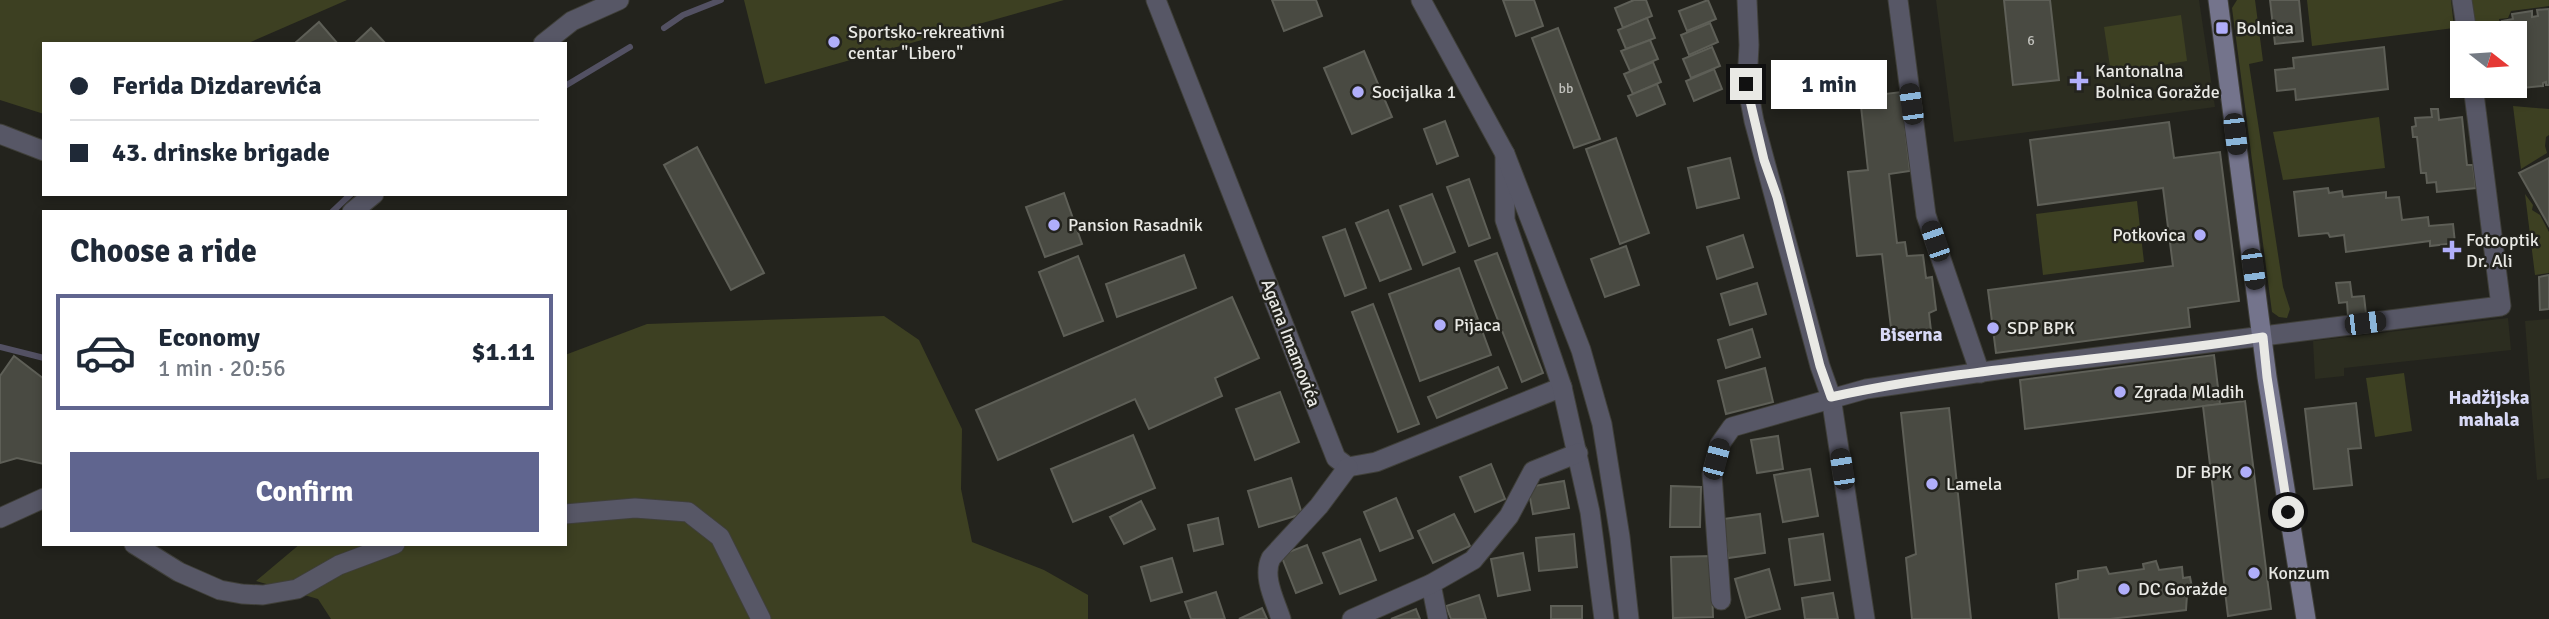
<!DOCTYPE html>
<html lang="en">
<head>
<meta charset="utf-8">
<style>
  :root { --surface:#fff; --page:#f2f2f3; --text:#1f2937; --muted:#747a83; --line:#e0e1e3; --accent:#60658f }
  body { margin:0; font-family:Signika,sans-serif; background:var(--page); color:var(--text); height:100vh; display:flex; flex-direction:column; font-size:26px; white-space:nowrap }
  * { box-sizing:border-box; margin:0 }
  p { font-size:23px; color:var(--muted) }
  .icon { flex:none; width:38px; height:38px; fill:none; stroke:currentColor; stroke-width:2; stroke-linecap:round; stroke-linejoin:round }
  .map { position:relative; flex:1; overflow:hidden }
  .details { position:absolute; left:42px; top:210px; width:525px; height:336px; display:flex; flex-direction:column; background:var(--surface); border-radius:0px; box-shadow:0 4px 10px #0003 }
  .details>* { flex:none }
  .hud { position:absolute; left:42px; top:42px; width:525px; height:154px; border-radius:0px; box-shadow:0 4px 10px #0003; display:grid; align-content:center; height:154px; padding:0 28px; background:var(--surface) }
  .needle { width:46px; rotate:107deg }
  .tools { position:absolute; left:2450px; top:21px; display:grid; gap:14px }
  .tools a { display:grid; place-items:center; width:77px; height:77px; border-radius:0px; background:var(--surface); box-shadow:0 4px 10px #0003; font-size:35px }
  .end { position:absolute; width:32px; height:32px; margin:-16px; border:9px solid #e9e9e5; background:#111; box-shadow:0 0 0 4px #111 }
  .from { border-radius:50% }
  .bubble { position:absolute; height:49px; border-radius:0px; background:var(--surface); box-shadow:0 4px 10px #0003; font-size:23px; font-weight:800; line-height:49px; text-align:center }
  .car { position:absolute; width:21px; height:42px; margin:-21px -10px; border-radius:9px; box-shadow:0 0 5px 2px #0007; background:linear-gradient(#222 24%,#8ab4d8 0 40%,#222 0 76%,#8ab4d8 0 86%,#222 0) }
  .hud b { display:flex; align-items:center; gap:24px; height:66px; font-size:26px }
  .hud b+b { border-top:2px solid var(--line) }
  .hud i { width:18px; height:18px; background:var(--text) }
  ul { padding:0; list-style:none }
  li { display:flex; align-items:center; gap:21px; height:116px; margin:0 14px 10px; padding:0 14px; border:4px solid var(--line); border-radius:0px }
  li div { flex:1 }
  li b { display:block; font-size:26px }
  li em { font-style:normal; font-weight:800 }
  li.current { border-color:var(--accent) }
  li>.icon { width:63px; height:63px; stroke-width:1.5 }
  h2 { padding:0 28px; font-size:32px; line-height:84px }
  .cta { display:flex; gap:14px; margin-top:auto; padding:14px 28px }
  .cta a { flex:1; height:80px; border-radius:0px; background:var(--accent); color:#fff; font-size:28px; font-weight:800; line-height:80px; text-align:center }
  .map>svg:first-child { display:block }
  .built { fill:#2c2d20 }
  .green { fill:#3d4022 }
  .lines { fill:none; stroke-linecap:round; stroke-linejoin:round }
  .stream { stroke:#535163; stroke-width:6 }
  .building { fill:#494a42; stroke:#5e5f57; stroke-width:2 }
  .minor-casing { stroke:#3f3f39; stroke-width:21 }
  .tertiary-casing { stroke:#3f3f39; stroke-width:21 }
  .secondary-casing { stroke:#3f3f39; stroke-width:21 }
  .minor { stroke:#575766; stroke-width:19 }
  .tertiary { stroke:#575766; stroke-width:19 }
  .secondary { stroke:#74748c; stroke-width:19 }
  .route { stroke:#e9e9e5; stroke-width:9 }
  .poi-dot { fill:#b0aefa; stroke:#23231d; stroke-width:2.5 }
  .labels { text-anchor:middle; stroke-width:5; stroke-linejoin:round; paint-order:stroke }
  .number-label { font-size:14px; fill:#c1c1bc }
  .poi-label { font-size:18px; fill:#e9e9e5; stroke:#23231d; text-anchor:start }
  .street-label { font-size:18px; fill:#e9e9e5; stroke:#23231d }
  .neighbourhood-label { font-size:19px; font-weight:bold; fill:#d8d9f6; stroke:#23231d }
</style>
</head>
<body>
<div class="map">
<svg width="2549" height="619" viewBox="0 0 2549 619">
  <rect width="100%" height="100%" fill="#23231d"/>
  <g class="built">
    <polygon points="1936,0 2199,0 2215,107 1954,142"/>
    <polygon points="2508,318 2511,350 2344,368 2344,376 2315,379 2313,341"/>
    <polygon points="2549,319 2549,478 2537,480 2525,321"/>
  </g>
  <g class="green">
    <polygon points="0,0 347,0 246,44 44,44 44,114 0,100"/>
    <polygon points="744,0 1064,0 765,84"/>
    <polygon points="2237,0 2255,0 2263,61 2249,64 2283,287 2290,309 2287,318 2279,317 2272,312 2232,8"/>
    <polygon points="2307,0 2451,0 2454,28 2312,46"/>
    <polygon points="2471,0 2549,0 2549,6 2511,11 2508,18 2499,19 2500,27 2475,30"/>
    <polygon points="2181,15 2187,61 2111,73 2104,27"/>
    <polygon points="2513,106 2549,109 2549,135 2546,137 2545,146 2547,153 2521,169"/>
    <polygon points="2379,117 2385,168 2283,180 2273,132"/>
    <polygon points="2525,194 2533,205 2532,210 2540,215 2549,232 2549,273 2535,275"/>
    <polygon points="2137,201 2144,262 2043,275 2036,214"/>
    <polygon points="884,316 919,340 962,429 961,489 972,542 1044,570 1088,595 1088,619 331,619 318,599 256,581 300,544 565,544 565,355 647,324"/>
    <polygon points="2404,373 2412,431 2375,437 2366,378"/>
  </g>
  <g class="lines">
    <g class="stream">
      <polyline points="664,28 683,15 721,0"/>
      <polyline points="565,86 630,47"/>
      <polyline points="332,212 351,194"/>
      <polyline points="0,347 44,358"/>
    </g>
  </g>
  <g class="building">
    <polygon points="1272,0 1316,0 1322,16 1284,31"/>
    <polygon points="1503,0 1534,0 1543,26 1516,36"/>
    <polygon points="1634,0 1646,0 1652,16 1623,28 1615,8"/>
    <polygon points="1708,0 1716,19 1687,31 1679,11"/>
    <polygon points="2004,0 2050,0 2059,80 2013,85"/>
    <polygon points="2270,0 2299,0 2303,41 2275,44"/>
    <polygon points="2549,9 2549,85 2546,85 2546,82 2543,83 2543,86 2522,88 2521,85 2515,85 2515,33 2499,33 2499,31 2504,30 2502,21 2513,19 2512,14 2532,11 2532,17 2538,16 2537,10"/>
    <polygon points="1647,18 1655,38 1626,49 1618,30"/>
    <polygon points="319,22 338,44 294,44"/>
    <polygon points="1710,23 1718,42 1689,55 1681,35"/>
    <polygon points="371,28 386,44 354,44"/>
    <polygon points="1558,28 1600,139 1574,148 1532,38"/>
    <polygon points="1650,40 1658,59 1630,71 1621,51"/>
    <polygon points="1712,47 1720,66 1691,78 1683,59"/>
    <polygon points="2384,47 2388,89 2296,100 2295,89 2277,91 2275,70 2294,68 2293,58"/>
    <polygon points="1364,51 1392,117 1352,134 1324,68"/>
    <polygon points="1653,62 1661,82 1633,94 1624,74"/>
    <polygon points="1714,69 1722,89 1694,101 1686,81"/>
    <polygon points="1657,84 1665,104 1637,116 1628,96"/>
    <polygon points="1901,92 1910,171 1889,174 1897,243 1905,242 1907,256 1923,255 1926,278 1932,277 1936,310 1929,313 1931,331 1892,336 1882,254 1857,256 1848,172 1868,170 1860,97"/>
    <polygon points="2431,109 2438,109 2439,120 2462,117 2467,165 2473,165 2476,188 2437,192 2436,182 2427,183 2426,173 2421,173 2417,137 2413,137 2412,127 2416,126 2415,118 2432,117"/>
    <polygon points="1445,121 1458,156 1437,164 1424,129"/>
    <polygon points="2169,122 2174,158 2220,152 2239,301 2188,308 2190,327 1996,353 1988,290 2173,266 2163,188 2038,205 2030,140"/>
    <polygon points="1616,138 1649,233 1620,244 1586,149"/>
    <polygon points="697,147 764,273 731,290 664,165"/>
    <polygon points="1730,158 1739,198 1697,208 1688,168"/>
    <polygon points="2549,158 2549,226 2519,173"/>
    <polygon points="1469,179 1490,238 1469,246 1447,187"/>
    <polygon points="2328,188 2329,193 2342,191 2343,197 2386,192 2386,198 2399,197 2402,220 2428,217 2429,226 2453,224 2455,243 2430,246 2430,241 2346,252 2344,235 2330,237 2328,233 2299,236 2294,192"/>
    <polygon points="1064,193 1082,244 1045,257 1026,207"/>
    <polygon points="1432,194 1455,252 1423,265 1400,206"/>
    <polygon points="1388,210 1411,269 1380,281 1356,223"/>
    <polygon points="1345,229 1366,288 1345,296 1323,237"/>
    <polygon points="1743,235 1753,267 1717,279 1707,247"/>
    <polygon points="1626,246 1639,285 1605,297 1591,259"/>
    <polygon points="1497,253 1543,373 1522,382 1475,261"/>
    <polygon points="1184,255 1196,288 1117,317 1106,284"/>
    <polygon points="1078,256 1103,321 1064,336 1039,272"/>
    <polygon points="1459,268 1491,355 1420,381 1389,294"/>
    <polygon points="2549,275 2549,309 2540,310 2539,277"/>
    <polygon points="2350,282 2352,297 2364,296 2366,314 2348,316 2347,302 2339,303 2336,283"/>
    <polygon points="1757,283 1766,314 1730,325 1721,294"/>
    <polygon points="1232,297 1259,358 1215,378 1222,396 1149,429 1135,399 998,460 976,410"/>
    <polygon points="1373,304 1419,424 1398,432 1352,312"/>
    <polygon points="1752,329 1760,357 1726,368 1718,340"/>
    <polygon points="2214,355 2220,404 2025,429 2020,380"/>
    <polygon points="14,356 44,379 44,464 17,458 0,463 0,376"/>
    <polygon points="1498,367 1507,388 1437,418 1428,397"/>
    <polygon points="1765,368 1773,402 1726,414 1718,381"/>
    <polygon points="1280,392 1299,442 1255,460 1236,409"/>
    <polygon points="2245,401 2271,609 2228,616 2203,406"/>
    <polygon points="2356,403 2361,448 2348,449 2352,485 2314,489 2305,409"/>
    <polygon points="1949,408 1971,619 1912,619 1906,558 1916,554 1901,413"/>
    <polygon points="1133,435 1155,488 1073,522 1051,469"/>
    <polygon points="1778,436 1783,469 1757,473 1751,440"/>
    <polygon points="1491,464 1505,499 1475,512 1460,477"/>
    <polygon points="1810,469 1818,516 1783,522 1774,475"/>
    <polygon points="1291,478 1302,514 1259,527 1248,491"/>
    <polygon points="1564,481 1569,508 1533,514 1528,487"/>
    <polygon points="1671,486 1701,487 1700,527 1670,527"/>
    <polygon points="1396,498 1413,538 1380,551 1364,512"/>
    <polygon points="1141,501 1155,529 1124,544 1110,517"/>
    <polygon points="1454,514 1470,546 1433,563 1418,531"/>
    <polygon points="1760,514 1765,553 1728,558 1723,519"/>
    <polygon points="1218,518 1223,544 1194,551 1188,525"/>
    <polygon points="1574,534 1577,567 1539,571 1536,538"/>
    <polygon points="1823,534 1830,580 1795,585 1789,539"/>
    <polygon points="1360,539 1376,580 1340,594 1323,553"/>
    <polygon points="1307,545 1322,583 1296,593 1281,555"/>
    <polygon points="1523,553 1530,590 1498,596 1491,559"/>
    <polygon points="1711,556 1713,617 1673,618 1671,557"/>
    <polygon points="1172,558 1182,592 1151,601 1141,567"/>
    <polygon points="2156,561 2159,570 2182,567 2183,578 2190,577 2193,593 2187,595 2186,610 2110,619 2059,619 2056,584 2078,579 2078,571 2106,567 2109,574 2144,569 2143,564"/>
    <polygon points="1769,569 1780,609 1746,618 1735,579"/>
    <polygon points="1216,592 1225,619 1191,619 1185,602"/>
    <polygon points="1833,593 1838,619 1805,619 1802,598"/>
    <polygon points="1479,595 1486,619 1451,619 1446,606"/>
    <rect x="1551" y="606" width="31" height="13"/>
    <polygon points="1262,608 1267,619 1239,619"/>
    <polygon points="1416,609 1420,619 1391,619"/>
  </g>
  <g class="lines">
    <g class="minor-casing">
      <g id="minor">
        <polyline points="1156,0 1336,458 1348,467 1376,462 1562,387"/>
        <polyline points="1747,0 1749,45 1747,84 1754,121 1820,366 1831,397 1865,619"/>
        <polyline points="1898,0 1926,215 1980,373"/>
        <polyline points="2462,0 2467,33"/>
        <polyline points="543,44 572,21 619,0"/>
        <polyline points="0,134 44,151"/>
        <polyline points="1505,154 1505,220 1562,387 1590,512 1604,619"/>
        <polyline points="352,212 374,194"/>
        <polyline points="565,514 635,508 688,512 720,537 761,619"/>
        <polyline points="0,518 44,498"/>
        <polyline points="134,544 179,572 220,590 242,594 263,595 297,589 339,565 395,544"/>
        <polyline points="1431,584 1438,619"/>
        <polyline points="1721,600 1712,474 1720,444 1732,427 1866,389 2010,368 2501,306 2473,86"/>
        <path d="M 1281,619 C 1275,600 1262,577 1271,558 L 1319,506 L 1348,467"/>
        <polyline points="1352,619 1431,584 1473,560 1509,516 1533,471 1578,453"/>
      </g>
    </g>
    <g class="tertiary-casing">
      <polyline id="tertiary" points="1421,0 1505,154 1581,350 1602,424 1620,537 1629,619"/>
    </g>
    <g class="secondary-casing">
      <polyline id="secondary" points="2218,0 2267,377 2306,619"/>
    </g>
    <use href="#minor" class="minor"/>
    <use href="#tertiary" class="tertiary"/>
    <use href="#secondary" class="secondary"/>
  </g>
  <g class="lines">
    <path class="route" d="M 1746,84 L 1764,160 L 1777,197 L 1820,366 L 1831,397 C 1973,366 2119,360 2263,337 L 2267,377 L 2288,512"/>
  </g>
  <g class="poi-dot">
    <rect x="2215" y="21" width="14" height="14" rx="3.5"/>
    <circle cx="834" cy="42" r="7"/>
    <path d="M2075.5 70.5h7v7h7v7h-7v7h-7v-7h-7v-7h7z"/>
    <circle cx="1358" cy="92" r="7"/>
    <circle cx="1054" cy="225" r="7"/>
    <circle cx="2200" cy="235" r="7"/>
    <path d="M2448.5 239.5h7v7h7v7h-7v7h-7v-7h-7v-7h7z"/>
    <circle cx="1440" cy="325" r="7"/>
    <circle cx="1993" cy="328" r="7"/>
    <circle cx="2120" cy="392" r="7"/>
    <circle cx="2246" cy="472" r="7"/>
    <circle cx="1932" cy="484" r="7"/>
    <circle cx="2254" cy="573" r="7"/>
    <circle cx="2124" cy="589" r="7"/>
  </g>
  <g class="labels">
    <g class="number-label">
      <text x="2031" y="45">6</text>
      <text x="1566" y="93">bb</text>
    </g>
    <g class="poi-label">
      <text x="2236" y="34">Bolnica</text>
      <text x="848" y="38">Sportsko-rekreativni<tspan x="848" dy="21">centar "Libero"</tspan></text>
      <text x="2095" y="77">Kantonalna<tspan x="2095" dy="21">Bolnica Goražde</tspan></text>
      <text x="1372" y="98">Socijalka 1</text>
      <text x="1068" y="231">Pansion Rasadnik</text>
      <text x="2186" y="241" text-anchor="end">Potkovica</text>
      <text x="2466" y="246">Fotooptik<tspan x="2466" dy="21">Dr. Ali</tspan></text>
      <text x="1454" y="331">Pijaca</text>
      <text x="2007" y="334">SDP BPK</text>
      <text x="2134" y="398">Zgrada Mladih</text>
      <text x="2232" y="478" text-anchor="end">DF BPK</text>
      <text x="1946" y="490">Lamela</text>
      <text x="2268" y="579">Konzum</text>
      <text x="2138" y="595">DC Goražde</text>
    </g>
    <g class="street-label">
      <text transform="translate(1291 343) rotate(69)" y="6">Agana Imamovića</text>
    </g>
    <g class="neighbourhood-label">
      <text x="1911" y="341">Biserna</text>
      <text x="2489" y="404">Hadžijska<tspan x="2489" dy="22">mahala</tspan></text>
    </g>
  </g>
</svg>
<div class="tools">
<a><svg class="needle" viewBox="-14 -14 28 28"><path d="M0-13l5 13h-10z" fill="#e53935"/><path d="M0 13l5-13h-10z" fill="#747a83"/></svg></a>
</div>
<i class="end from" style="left:2288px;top:512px"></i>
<i class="end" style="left:1746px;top:84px"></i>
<div class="bubble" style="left:1771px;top:60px;width:116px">1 min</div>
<i class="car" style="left:1911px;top:104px;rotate:352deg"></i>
<i class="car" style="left:2235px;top:134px;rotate:173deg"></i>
<i class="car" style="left:1935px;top:241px;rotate:341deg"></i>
<i class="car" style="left:2253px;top:269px;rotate:172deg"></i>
<i class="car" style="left:2365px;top:323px;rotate:83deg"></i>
<i class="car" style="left:1716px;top:459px;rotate:15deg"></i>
<i class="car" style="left:1842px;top:469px;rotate:351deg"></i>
<div class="hud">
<b><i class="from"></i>Ferida Dizdarevića</b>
<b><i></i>43. drinske brigade</b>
</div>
<section class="details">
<h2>Choose a ride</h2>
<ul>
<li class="current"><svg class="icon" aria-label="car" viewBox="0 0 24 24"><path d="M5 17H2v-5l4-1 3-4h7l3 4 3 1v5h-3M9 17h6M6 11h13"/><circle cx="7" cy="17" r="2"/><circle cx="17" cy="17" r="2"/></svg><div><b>Economy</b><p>1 min · 20:56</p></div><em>$1.11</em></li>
</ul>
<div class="cta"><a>Confirm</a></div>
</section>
</div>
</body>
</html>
